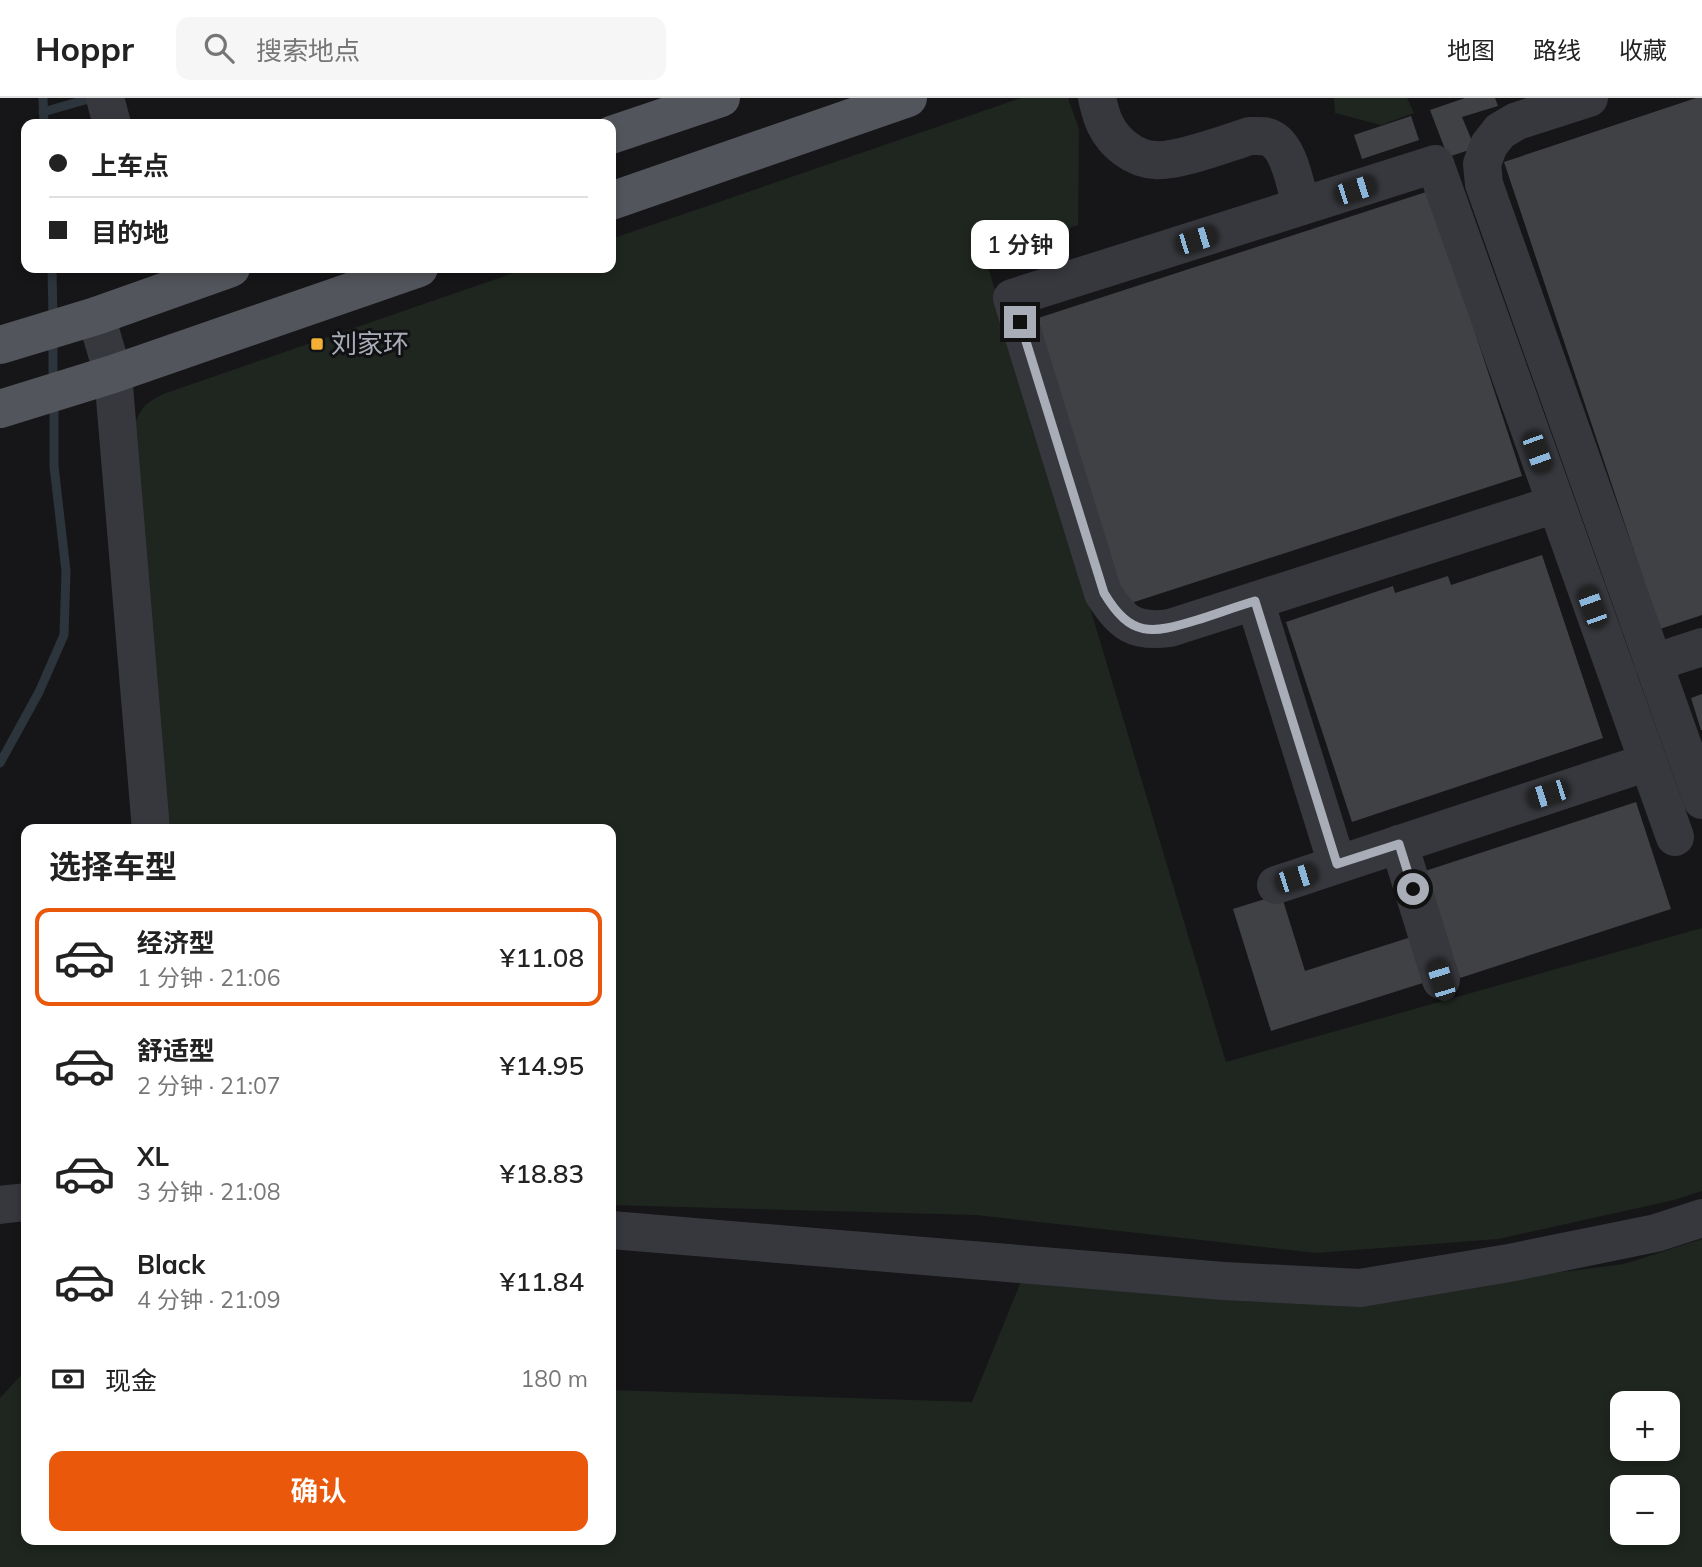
<!DOCTYPE html>
<html lang="zh">
<head>
<meta charset="utf-8">
<style>
  :root { --surface:#fff; --page:#f6f6f6; --text:#222; --muted:#767676; --line:#e0e0e0; --accent:#ea580c }
  body { margin:0; font-family:Mulish,"Noto Sans SC",sans-serif; background:var(--page); color:var(--text); height:100vh; display:flex; flex-direction:column; font-size:26px; white-space:nowrap }
  * { box-sizing:border-box; margin:0 }
  p { font-size:23px; color:var(--muted) }
  .icon { flex:none; width:38px; height:38px; fill:none; stroke:currentColor; stroke-width:2; stroke-linecap:round; stroke-linejoin:round }
  .map { position:relative; flex:1; overflow:hidden }
  .panel { position:absolute; left:21px; top:726px; width:595px; height:721px; display:flex; flex-direction:column; background:var(--surface); border-radius:14px; box-shadow:0 4px 10px #0003 }
  .panel>* { flex:none }
  .hud { position:absolute; left:21px; top:21px; width:595px; height:154px; border-radius:14px; box-shadow:0 4px 10px #0003; display:grid; align-content:center; height:154px; padding:0 28px; background:var(--surface) }
  .tools { position:absolute; left:1610px; top:1293px; display:grid; gap:14px }
  .tools a { display:grid; place-items:center; width:70px; height:70px; border-radius:14px; background:var(--surface); box-shadow:0 4px 10px #0003; font-size:35px }
  .end { position:absolute; width:32px; height:32px; margin:-16px; border:9px solid #a8adb8; background:#111; box-shadow:0 0 0 4px #111 }
  .from { border-radius:50% }
  .bubble { position:absolute; height:49px; border-radius:14px; background:var(--surface); box-shadow:0 4px 10px #0003; font-size:23px; font-weight:600; line-height:49px; text-align:center }
  .car { position:absolute; width:21px; height:42px; margin:-21px -10px; border-radius:9px; box-shadow:0 0 5px 2px #0007; background:linear-gradient(#222 24%,#8ab4d8 0 40%,#222 0 76%,#8ab4d8 0 86%,#222 0) }
  .hud b { display:flex; align-items:center; gap:24px; height:66px; font-size:26px }
  .hud b+b { border-top:2px solid var(--line) }
  .hud i { width:18px; height:18px; background:var(--text) }
  ul { padding:0; list-style:none }
  li { display:flex; align-items:center; gap:21px; height:98px; margin:0 14px 10px; padding:0 14px; border:4px solid transparent; border-radius:14px }
  li div { flex:1 }
  li b { display:block; font-size:26px }
  li em { font-style:normal; font-weight:600 }
  li.active { border-color:var(--accent) }
  li>.icon { width:63px; height:63px; stroke-width:1.5 }
  h2 { padding:0 28px; font-size:32px; line-height:84px }
  .pay { display:flex; align-items:center; gap:18px; height:77px; padding:0 28px; font-size:26px }
  .pay p { margin-inline-start:auto }
  .button { display:flex; gap:14px; margin-top:auto; padding:14px 28px }
  .button a { flex:1; height:80px; border-radius:14px; background:var(--accent); color:#fff; font-size:28px; font-weight:600; line-height:80px; text-align:center }
  header { display:flex; align-items:center; gap:42px; box-sizing:border-box; height:98px; padding:0 35px; background:var(--surface); border-bottom:2px solid var(--line) }
  header strong { font-size:33px }
  nav { display:flex; gap:38px; margin-inline-start:auto; font-size:24px }
  .search { width:490px; height:63px; background:var(--page); display:flex; align-items:center; gap:18px; box-sizing:border-box; padding:0 24px; border-radius:14px; color:var(--muted); font-size:26px }
  .map>svg:first-child { display:block }
  .green { fill:#1e261f; fill-rule:evenodd }
  .lines { fill:none; stroke-linecap:round; stroke-linejoin:round }
  .stream { stroke:#2c353c; stroke-width:9 }
  .building { fill:#404145 }
  .minor { stroke:#37383d; stroke-width:38 }
  .major { stroke:#53555c; stroke-width:38 }
  .route { stroke:#a8adb8; stroke-width:9 }
  .poi-dot { fill:#f2b134; stroke:#111113; stroke-width:2.5 }
  .labels { text-anchor:middle; stroke-width:6; stroke-linejoin:round; paint-order:stroke }
  .poi-label { font-size:26px; fill:#a8adb8; stroke:#111113; text-anchor:start }
</style>
</head>
<body>
<header>
<strong>Hoppr</strong>
<div class="search"><svg class="icon" aria-label="search" viewBox="0 0 24 24"><circle cx="10" cy="10" r="6"/><path d="M15 15l6 6"/></svg>搜索地点</div>
<nav><a>地图</a><a>路线</a><a>收藏</a></nav>
</header>
<div class="map">
<svg width="1702" height="1469" viewBox="0 0 1702 1469">
  <rect width="100%" height="100%" fill="#161618"/>
  <g class="green">
    <path d="M 1021,0 L 1068,0 L 1079,31 L 1078,127 L 985,159 L 1226,964 L 1702,830 L 1702,1093 L 1674,1102 L 1498,1141 L 1316,1155 L 976,1117 L 611,1107 L 611,732 L 165,731 L 134,328 C 142,307 147,304 166,295 L 528,170 L 611,170 L 611,141 Z"/>
    <polygon points="1334,0 1407,0 1414,15 1381,27 1335,15"/>
    <path d="M 1702,1141 L 1702,1469 L 0,1469 L 0,1300 L 24,1274 L 26,1274 L 26,1442 L 611,1442 L 611,1292 L 972,1304 L 1024,1176 L 1321,1205 L 1624,1166 ZM 1622,1306 L 1668,1306 L 1668,1351 L 1622,1351 ZM 1622,1390 L 1668,1390 L 1668,1435 L 1622,1435 Z"/>
  </g>
  <g class="lines">
    <g class="stream">
      <polyline points="43,0 44,26"/>
      <polyline points="43,14 92,0"/>
      <polyline points="52,170 53,220"/>
      <polyline points="53,241 53,283"/>
      <polyline points="0,665 39,594 64,537 66,473 54,368 54,304"/>
    </g>
  </g>
  <g class="building">
    <polygon points="1465,0 1495,0 1498,8 1462,19 1475,50 1448,59 1430,12"/>
    <polygon points="1696,0 1702,0 1702,517 1660,531 1504,64"/>
    <polygon points="1411,18 1419,42 1362,61 1354,37"/>
    <polygon points="1429,93 1522,378 1125,507 1032,222"/>
    <polygon points="1542,457 1603,640 1352,724 1286,524 1393,488 1395,495 1448,478 1451,487"/>
    <polygon points="1702,596 1702,632 1701,632 1691,600"/>
    <polygon points="1636,704 1671,811 1460,880 1425,773"/>
    <polygon points="1281,796 1305,873 1411,839 1426,884 1271,933 1233,811"/>
  </g>
  <g class="lines">
    <g class="minor">
      <polyline points="105,0 112,26"/>
      <path d="M 1097,0 C 1099,8 1101,18 1105,26 C 1114,45 1134,61 1155,62 C 1178,64 1227,45 1250,38 C 1258,38 1265,37 1272,41 C 1290,51 1296,90 1301,108"/>
      <polyline points="1589,0 1517,23 1500,33 1489,47 1482,66 1484,86 1702,702"/>
      <polyline points="96,218 113,276 151,732"/>
      <path d="M 1556,406 L 1170,530 C 1134,535 1122,525 1103,495 L 1012,200 L 1435,66 L 1675,739"/>
      <polyline points="1255,503 1337,766"/>
      <polyline points="1653,565 1702,549"/>
      <polyline points="1399,746 1441,882"/>
      <polyline points="1276,787 1648,664"/>
      <polyline points="0,1107 26,1104"/>
      <polyline points="611,1132 1224,1183 1360,1190 1509,1165 1656,1135 1702,1120"/>
    </g>
    <g class="major">
      <polyline points="611,37 721,0"/>
      <polyline points="611,103 908,0"/>
      <polyline points="0,247 96,218 231,170"/>
      <polyline points="0,311 113,276 419,170"/>
    </g>
  </g>
  <g class="lines">
    <path class="route" d="M 1020,224 L 1104,495 C 1131,540 1151,536 1197,522 C 1216,516 1235,509 1255,503 L 1337,766 L 1399,746 L 1413,791"/>
  </g>
  <rect class="poi-dot" x="310" y="239" width="14" height="14" rx="3.5"/>
  <g class="labels">
    <g class="poi-label">
      <text x="331" y="255">刘家环</text>
    </g>
  </g>
</svg>
<div class="tools">
<a>+</a>
<a>−</a>
</div>
<i class="end from" style="left:1413px;top:791px"></i>
<i class="end" style="left:1020px;top:224px"></i>
<div class="bubble" style="left:971px;top:122px;width:98px">1 分钟</div>
<i class="car" style="left:1355px;top:92px;rotate:72deg"></i>
<i class="car" style="left:1196px;top:142px;rotate:73deg"></i>
<i class="car" style="left:1537px;top:354px;rotate:160deg"></i>
<i class="car" style="left:1592px;top:509px;rotate:340deg"></i>
<i class="car" style="left:1548px;top:696px;rotate:252deg"></i>
<i class="car" style="left:1296px;top:780px;rotate:72deg"></i>
<i class="car" style="left:1441px;top:882px;rotate:343deg"></i>
<div class="hud">
<b><i class="from"></i>上车点</b>
<b><i></i>目的地</b>
</div>
<section class="panel">
<h2>选择车型</h2>
<ul>
<li class="active"><svg class="icon" aria-label="car" viewBox="0 0 24 24"><path d="M5 17H2v-5l4-1 3-4h7l3 4 3 1v5h-3M9 17h6M6 11h13"/><circle cx="7" cy="17" r="2"/><circle cx="17" cy="17" r="2"/></svg><div><b>经济型</b><p>1 分钟 · 21:06</p></div><em>¥11.08</em></li>
<li><svg class="icon" aria-label="car" viewBox="0 0 24 24"><path d="M5 17H2v-5l4-1 3-4h7l3 4 3 1v5h-3M9 17h6M6 11h13"/><circle cx="7" cy="17" r="2"/><circle cx="17" cy="17" r="2"/></svg><div><b>舒适型</b><p>2 分钟 · 21:07</p></div><em>¥14.95</em></li>
<li><svg class="icon" aria-label="car" viewBox="0 0 24 24"><path d="M5 17H2v-5l4-1 3-4h7l3 4 3 1v5h-3M9 17h6M6 11h13"/><circle cx="7" cy="17" r="2"/><circle cx="17" cy="17" r="2"/></svg><div><b>XL</b><p>3 分钟 · 21:08</p></div><em>¥18.83</em></li>
<li><svg class="icon" aria-label="car" viewBox="0 0 24 24"><path d="M5 17H2v-5l4-1 3-4h7l3 4 3 1v5h-3M9 17h6M6 11h13"/><circle cx="7" cy="17" r="2"/><circle cx="17" cy="17" r="2"/></svg><div><b>Black</b><p>4 分钟 · 21:09</p></div><em>¥11.84</em></li>
</ul>
<div class="pay"><svg class="icon" aria-label="cash" viewBox="0 0 24 24"><path d="M3 7h18v10H3z"/><circle cx="12" cy="12" r="2"/></svg>现金<p>180 m</p></div>
<div class="button"><a>确认</a></div>
</section>
</div>
</body>
</html>
